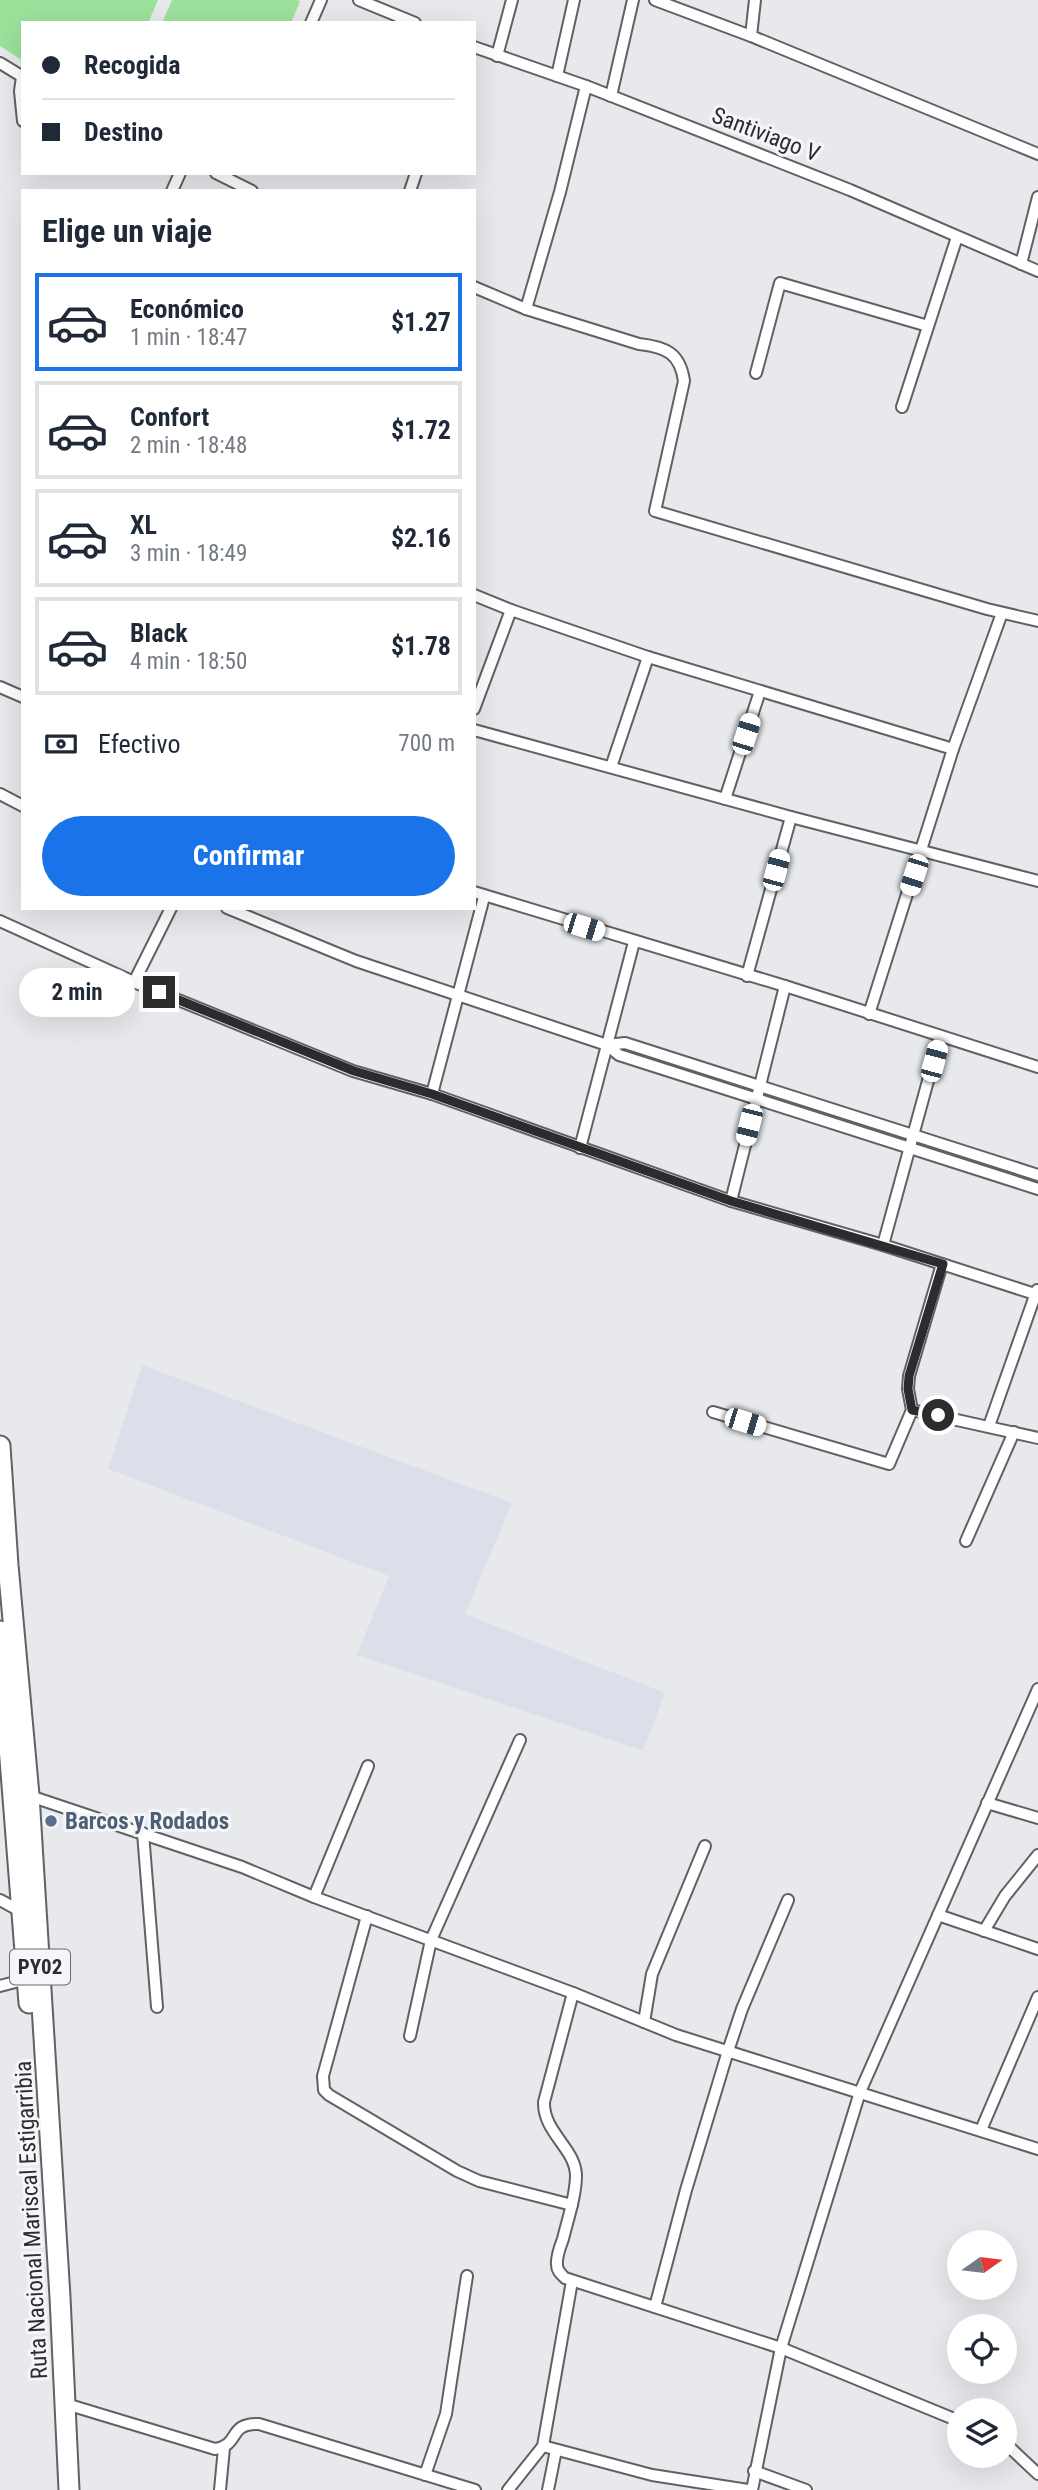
<!DOCTYPE html>
<html lang="es">
<head>
<meta charset="utf-8">
<style>
  :root { --surface:#fff; --page:#f2f2f3; --text:#1f2937; --muted:#747a83; --line:#e0e1e3; --accent:#1a73e8 }
  body { margin:0; font-family:"Roboto Condensed",sans-serif; background:var(--page); color:var(--text); height:100vh; display:flex; flex-direction:column; font-size:26px; white-space:nowrap }
  * { box-sizing:border-box; margin:0 }
  p { font-size:23px; color:var(--muted) }
  .icon { flex:none; width:38px; height:38px; fill:none; stroke:currentColor; stroke-width:2; stroke-linecap:round; stroke-linejoin:round }
  .map { position:relative; flex:1; overflow:hidden }
  .panel { position:absolute; left:21px; top:189px; width:455px; height:721px; display:flex; flex-direction:column; background:var(--surface); border-radius:0px; box-shadow:0 7px 28px #0002 }
  .panel>* { flex:none }
  .guide { position:absolute; left:21px; top:21px; width:455px; height:154px; border-radius:0px; box-shadow:0 7px 28px #0002; display:grid; align-content:center; height:154px; padding:0 21px; background:var(--surface) }
  .needle { width:46px; rotate:76deg }
  .buttons { position:absolute; left:947px; top:2230px; display:grid; gap:14px }
  .buttons a { display:grid; place-items:center; width:70px; height:70px; border-radius:50%; background:var(--surface); box-shadow:0 7px 28px #0002; font-size:35px }
  .end { position:absolute; width:32px; height:32px; margin:-16px; border:9px solid #2c2c2e; background:#fff; box-shadow:0 0 0 4px #fff }
  .from { border-radius:50% }
  .bubble { position:absolute; height:49px; border-radius:24px; background:var(--surface); box-shadow:0 7px 28px #0002; font-size:23px; font-weight:700; line-height:49px; text-align:center }
  .car { position:absolute; width:21px; height:42px; margin:-21px -10px; border-radius:9px; box-shadow:0 0 5px 2px #0007; background:linear-gradient(#fff 24%,#345 0 40%,#fff 0 76%,#345 0 86%,#fff 0) }
  .guide b { display:flex; align-items:center; gap:24px; height:66px; font-size:26px }
  .guide b+b { border-top:2px solid var(--line) }
  .guide i { width:18px; height:18px; background:var(--text) }
  ul { padding:0; list-style:none }
  li { display:flex; align-items:center; gap:21px; height:98px; margin:0 14px 10px; padding:0 7px; border:4px solid var(--line); border-radius:0px }
  li div { flex:1 }
  li b { display:block; font-size:26px }
  li em { font-style:normal; font-weight:700 }
  li.current { border-color:var(--accent) }
  li>.icon { width:63px; height:63px; stroke-width:1.5 }
  h2 { padding:0 21px; font-size:32px; line-height:84px }
  .pay { display:flex; align-items:center; gap:18px; height:77px; padding:0 21px; font-size:26px }
  .pay p { margin-inline-start:auto }
  .action { display:flex; gap:14px; margin-top:auto; padding:14px 21px }
  .action a { flex:1; height:80px; border-radius:42px; background:var(--accent); color:#fff; font-size:28px; font-weight:700; line-height:80px; text-align:center }
  .map>svg:first-child { display:block }
  .built { fill:#dcdee9 }
  .garden { fill:#9ce29b }
  .lines { fill:none; stroke-linecap:round; stroke-linejoin:round }
  .minor-casing { stroke:#606164; stroke-width:14 }
  .trunk-casing { stroke:#606164; stroke-width:23 }
  .minor { stroke:#fff; stroke-width:10 }
  .trunk { stroke:#fff; stroke-width:19 }
  .route { stroke:#2c2c2e; stroke-width:9 }
  .service-dot { fill:#5c6f8a; stroke:#f5f6fa; stroke-width:2.5 }
  .labels { text-anchor:middle; stroke-width:6; stroke-linejoin:round; paint-order:stroke }
  .shield { fill:#f5f6fa; stroke:#68696b; stroke-width:2 }
  .shield-label { font-size:21px; font-weight:bold; fill:#2c2c2e }
  .street-label { font-size:23px; fill:#2c2c2e; stroke:#f5f6fa }
  .service-label { font-size:23px; font-weight:bold; fill:#4e5e75; stroke:#f5f6fa; text-anchor:start }
</style>
</head>
<body>
<div class="map">
<svg width="1038" height="2490" viewBox="0 0 1038 2490">
  <rect width="100%" height="100%" fill="#e8e9ec"/>
  <polygon class="built" points="142,1365 512,1503 465,1614 665,1693 643,1751 357,1655 389,1576 108,1469"/>
  <g class="garden">
    <polygon points="0,0 158,0 148,23 23,23 23,61 0,46"/>
    <polygon points="172,0 297,0 300,1 291,23 162,23"/>
  </g>
  <g class="lines">
    <g class="minor-casing">
      <g id="minor">
        <polyline points="359,0 415,23"/>
        <polyline points="655,0 751,36 1038,154"/>
        <polyline points="311,23 321,0"/>
        <polyline points="751,36 755,0"/>
        <polyline points="474,47 586,86 850,190 1038,271"/>
        <polyline points="497,56 512,0"/>
        <polyline points="0,63 23,77"/>
        <polyline points="557,76 574,0"/>
        <polyline points="22,77 20,91 23,121"/>
        <polyline points="611,96 633,0"/>
        <polyline points="216,173 252,191"/>
        <polyline points="172,191 180,173"/>
        <polyline points="410,191 416,173"/>
        <polyline points="1021,264 1038,197"/>
        <path d="M 474,287 L 526,309 L 639,344 C 666,347 680,353 684,381 L 655,511 L 987,609 L 1038,621"/>
        <polyline points="526,309 560,192 586,86"/>
        <polyline points="756,373 780,283 928,326"/>
        <polyline points="902,407 957,237"/>
        <polyline points="474,595 511,610 648,657 953,749"/>
        <polyline points="0,687 23,697"/>
        <polyline points="474,709 511,610"/>
        <polyline points="474,730 791,817 1038,881"/>
        <polyline points="611,767 648,657"/>
        <polyline points="0,794 23,806"/>
        <polyline points="725,799 760,691"/>
        <polyline points="474,892 785,986 1038,1067"/>
        <polyline points="227,908 356,961 607,1045"/>
        <polyline points="0,921 134,982 353,1071 432,1094 731,1201 883,1245 1038,1295"/>
        <polyline points="747,976 791,817"/>
        <polyline points="134,982 171,908"/>
        <polyline points="869,1014 953,749 1002,613"/>
        <polyline points="432,1094 484,897"/>
        <polyline points="580,1148 634,942"/>
        <polyline points="1038,1175 625,1043 607,1045 619,1055 1038,1189"/>
        <polyline points="731,1201 785,986"/>
        <polyline points="883,1245 940,1037"/>
        <polyline points="912,1410 1038,1438"/>
        <polyline points="713,1412 889,1464 912,1410 908,1389 909,1376 942,1264"/>
        <polyline points="989,1426 1037,1290"/>
        <polyline points="966,1541 1014,1432"/>
        <polyline points="27,1795 242,1867 314,1897 573,1993 676,2035 1038,2149"/>
        <polyline points="987,1803 1038,1818"/>
        <polyline points="143,1833 157,2007"/>
        <polyline points="314,1897 368,1766"/>
        <polyline points="0,1900 22,1912"/>
        <polyline points="938,1915 1038,1949"/>
        <polyline points="367,1916 323,2076 324,2090 329,2095 457,2171 479,2181 572,2205"/>
        <polyline points="984,1931 1005,1896 1038,1855"/>
        <polyline points="0,1986 27,1979"/>
        <path d="M 573,1993 L 544,2102 C 543,2132 575,2148 576,2175 C 576,2196 568,2218 563,2239 C 560,2247 556,2257 557,2265 C 557,2271 561,2274 565,2278 L 781,2348 L 959,2421"/>
        <polyline points="644,2022 652,1974 705,1846"/>
        <polyline points="410,2036 431,1940 520,1740"/>
        <polyline points="981,2130 1038,1997"/>
        <polyline points="655,2307 686,2190 728,2051 742,2009 788,1900"/>
        <path d="M 66,2404 L 215,2449 C 241,2445 227,2423 259,2424 L 475,2490"/>
        <polyline points="1004,2442 1038,2474"/>
        <polyline points="543,2446 652,2475 748,2490"/>
        <polyline points="754,2471 806,2490"/>
        <polyline points="425,2475 446,2414 467,2276"/>
        <polyline points="220,2490 224,2448"/>
        <polyline points="508,2490 543,2446 572,2281"/>
        <polyline points="548,2490 556,2450"/>
        <polyline points="752,2490 781,2348 860,2092 1038,1689"/>
      </g>
    </g>
    <g class="trunk-casing">
      <g id="trunk">
        <polyline points="0,1446 8,1565 29,1795 60,2297 69,2490"/>
        <polyline points="0,1631 29,2003"/>
      </g>
    </g>
    <use href="#minor" class="minor"/>
    <use href="#trunk" class="trunk"/>
  </g>
  <g class="lines">
    <polyline class="route" points="159,992 354,1071 432,1094 731,1201 943,1264 909,1376 908,1389 912,1410 938,1415"/>
  </g>
  <circle class="service-dot" cx="51" cy="1821" r="7"/>
  <g class="labels">
    <rect class="shield" x="10" y="1949.5" width="60" height="35" rx="5"/>
    <g class="shield-label">
      <text x="40" y="1974">PY02</text>
    </g>
    <g class="street-label">
      <text transform="translate(766 134) rotate(21)" y="8">Santiviago V</text>
      <text transform="translate(31 2220) rotate(-93)" y="8">Ruta Nacional Mariscal Estigarribia</text>
    </g>
    <g class="service-label">
      <text x="65" y="1829">Barcos y Rodados</text>
    </g>
  </g>
</svg>
<div class="buttons">
<a><svg class="needle" viewBox="-14 -14 28 28"><path d="M0-13l5 13h-10z" fill="#e53935"/><path d="M0 13l5-13h-10z" fill="#747a83"/></svg></a>
<a><svg class="icon" aria-label="locate" viewBox="0 0 24 24"><circle cx="12" cy="12" r="6"/><path d="M12 2v4M12 18v4M2 12h4M18 12h4"/></svg></a>
<a><svg class="icon" aria-label="layers" viewBox="0 0 24 24"><path d="M12 4l9 5-9 5-9-5zM3 14l9 5 9-5"/></svg></a>
</div>
<i class="end from" style="left:938px;top:1415px"></i>
<i class="end" style="left:159px;top:992px"></i>
<div class="bubble" style="left:19px;top:968px;width:116px">2 min</div>
<i class="car" style="left:746px;top:734px;rotate:18deg"></i>
<i class="car" style="left:776px;top:870px;rotate:15deg"></i>
<i class="car" style="left:914px;top:875px;rotate:198deg"></i>
<i class="car" style="left:584px;top:927px;rotate:107deg"></i>
<i class="car" style="left:934px;top:1061px;rotate:15deg"></i>
<i class="car" style="left:749px;top:1125px;rotate:194deg"></i>
<i class="car" style="left:745px;top:1422px;rotate:107deg"></i>
<div class="guide">
<b><i class="from"></i>Recogida</b>
<b><i></i>Destino</b>
</div>
<section class="panel">
<h2>Elige un viaje</h2>
<ul>
<li class="current"><svg class="icon" aria-label="car" viewBox="0 0 24 24"><path d="M5 17H2v-5l4-1 3-4h7l3 4 3 1v5h-3M9 17h6M6 11h13"/><circle cx="7" cy="17" r="2"/><circle cx="17" cy="17" r="2"/></svg><div><b>Económico</b><p>1 min · 18:47</p></div><em>$1.27</em></li>
<li><svg class="icon" aria-label="car" viewBox="0 0 24 24"><path d="M5 17H2v-5l4-1 3-4h7l3 4 3 1v5h-3M9 17h6M6 11h13"/><circle cx="7" cy="17" r="2"/><circle cx="17" cy="17" r="2"/></svg><div><b>Confort</b><p>2 min · 18:48</p></div><em>$1.72</em></li>
<li><svg class="icon" aria-label="car" viewBox="0 0 24 24"><path d="M5 17H2v-5l4-1 3-4h7l3 4 3 1v5h-3M9 17h6M6 11h13"/><circle cx="7" cy="17" r="2"/><circle cx="17" cy="17" r="2"/></svg><div><b>XL</b><p>3 min · 18:49</p></div><em>$2.16</em></li>
<li><svg class="icon" aria-label="car" viewBox="0 0 24 24"><path d="M5 17H2v-5l4-1 3-4h7l3 4 3 1v5h-3M9 17h6M6 11h13"/><circle cx="7" cy="17" r="2"/><circle cx="17" cy="17" r="2"/></svg><div><b>Black</b><p>4 min · 18:50</p></div><em>$1.78</em></li>
</ul>
<div class="pay"><svg class="icon" aria-label="cash" viewBox="0 0 24 24"><path d="M3 7h18v10H3z"/><circle cx="12" cy="12" r="2"/></svg>Efectivo<p>700 m</p></div>
<div class="action"><a>Confirmar</a></div>
</section>
</div>
</body>
</html>
